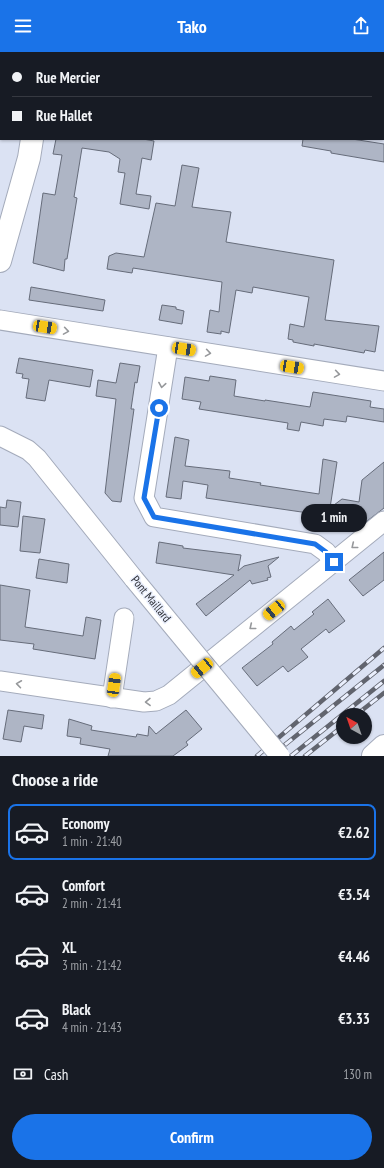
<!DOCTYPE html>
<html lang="en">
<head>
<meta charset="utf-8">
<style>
  :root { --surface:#171b24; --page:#20242c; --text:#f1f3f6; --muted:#9ea1a6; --line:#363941; --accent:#1a73e8 }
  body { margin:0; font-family:"PT Sans Narrow",sans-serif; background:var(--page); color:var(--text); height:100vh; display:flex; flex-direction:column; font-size:15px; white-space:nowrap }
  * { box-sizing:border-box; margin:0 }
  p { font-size:13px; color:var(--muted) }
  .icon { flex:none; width:22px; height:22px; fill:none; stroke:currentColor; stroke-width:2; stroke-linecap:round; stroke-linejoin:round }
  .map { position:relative; height:704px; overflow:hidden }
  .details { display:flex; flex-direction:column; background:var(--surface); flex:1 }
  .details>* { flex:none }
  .hud { position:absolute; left:0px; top:0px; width:384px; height:88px; box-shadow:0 1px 3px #0004; display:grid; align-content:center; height:88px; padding:0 12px; background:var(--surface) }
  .needle { width:26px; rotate:320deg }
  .buttons { position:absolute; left:336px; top:656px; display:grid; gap:8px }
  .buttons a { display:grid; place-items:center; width:36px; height:36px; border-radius:50%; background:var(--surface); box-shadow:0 1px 3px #0004; font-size:20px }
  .end { position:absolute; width:18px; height:18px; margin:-9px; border:5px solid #1a73e8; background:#fff; box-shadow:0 0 0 2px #fff }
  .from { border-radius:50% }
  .bubble { position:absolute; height:28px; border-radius:14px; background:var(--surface); box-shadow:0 1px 3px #0004; font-size:13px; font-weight:700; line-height:28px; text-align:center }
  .car { position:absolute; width:12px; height:24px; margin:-12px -6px; border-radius:5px; box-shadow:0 0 3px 1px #0007; background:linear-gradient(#f5c518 24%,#345 0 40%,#f5c518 0 76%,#345 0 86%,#f5c518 0) }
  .hud b { display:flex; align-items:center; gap:14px; height:38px; font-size:15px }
  .hud b+b { border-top:1px solid var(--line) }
  .hud i { width:10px; height:10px; background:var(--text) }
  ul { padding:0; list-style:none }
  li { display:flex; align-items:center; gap:12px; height:56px; margin:0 8px 6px; padding:0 4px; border:2px solid transparent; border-radius:8px }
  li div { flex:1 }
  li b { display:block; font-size:15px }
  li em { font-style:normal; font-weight:700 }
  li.on { border-color:var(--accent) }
  li>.icon { width:36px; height:36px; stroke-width:1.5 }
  h2 { padding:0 12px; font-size:18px; line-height:48px }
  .pay { display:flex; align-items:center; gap:10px; height:44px; padding:0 12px; font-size:15px }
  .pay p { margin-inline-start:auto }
  .primary-button { display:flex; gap:8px; margin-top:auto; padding:8px 12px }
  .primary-button a { flex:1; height:46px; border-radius:24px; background:var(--accent); color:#fff; font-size:16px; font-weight:700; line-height:46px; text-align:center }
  header { display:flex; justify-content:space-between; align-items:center; height:52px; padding:0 12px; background:var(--accent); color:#fff; font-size:18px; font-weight:700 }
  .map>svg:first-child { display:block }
  .building { fill:#aeb5c5; stroke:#666c7a }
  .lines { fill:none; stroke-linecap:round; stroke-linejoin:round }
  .minor-casing { stroke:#a4abbb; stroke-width:21 }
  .tertiary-casing { stroke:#a4abbb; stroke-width:24 }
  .primary-casing { stroke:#a4abbb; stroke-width:24 }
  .minor { stroke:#fff; stroke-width:19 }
  .tertiary { stroke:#fff; stroke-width:22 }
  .primary { stroke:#fff; stroke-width:22 }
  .rail-casing { stroke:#61646e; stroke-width:4.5 }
  .rail { stroke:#eaeffd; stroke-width:3; stroke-dasharray:9; stroke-linecap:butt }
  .minor-bridge-casing { stroke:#a4abbb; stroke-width:21; stroke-linecap:butt }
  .minor-bridge { stroke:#fff; stroke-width:19 }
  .oneway { stroke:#96989b }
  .route { stroke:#1a73e8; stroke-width:5 }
  .labels { text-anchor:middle; stroke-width:3; stroke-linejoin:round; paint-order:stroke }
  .street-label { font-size:12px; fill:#2e3037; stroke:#eaeffd }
</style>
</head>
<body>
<header><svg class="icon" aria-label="menu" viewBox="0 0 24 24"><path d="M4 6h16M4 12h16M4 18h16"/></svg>Tako<svg class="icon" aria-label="share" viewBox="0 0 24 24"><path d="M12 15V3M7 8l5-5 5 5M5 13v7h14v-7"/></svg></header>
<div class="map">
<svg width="384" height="704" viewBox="0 0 384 704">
  <rect width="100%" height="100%" fill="#dbe2f3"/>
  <g class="building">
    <polygon points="56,87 143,87 154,89 151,108 142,106 136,142 151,144 149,157 120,152 125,121 118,120 120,107 109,100 82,96 74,145 77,146 67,207 65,207 64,219 33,211 43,141 55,143 62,103 53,102"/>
    <polygon points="303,87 352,87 384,92 384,110 331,101 331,99 302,94"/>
    <polygon points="182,113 199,116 192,155 231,160 226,190 334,208 325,268 379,274 375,300 365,298 364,301 314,292 314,294 293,290 293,288 288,287 290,272 304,275 309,245 253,235 252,241 236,238 229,281 221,279 221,282 207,280 210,258 219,260 222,230 133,216 132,221 107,217 109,204 116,201 144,205 156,151 175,154"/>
    <polygon points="31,235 105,248 103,259 29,248"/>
    <polygon points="162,253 176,255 176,257 184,259 182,272 159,268"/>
    <polygon points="19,306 93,318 90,335 49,328 45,349 26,346 29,327 22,326 23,322 16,321"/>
    <polygon points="120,311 140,314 137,331 135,330 131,357 134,357 121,450 112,449 105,441 116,347 96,344 98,328 116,331"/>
    <polygon points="210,324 236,328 234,344 265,349 265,348 310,355 313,340 371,349 370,355 384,357 384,370 347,364 346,370 324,367 323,374 301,370 299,379 287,377 288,371 199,357 201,350 182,347 185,325 209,329"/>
    <polygon points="175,385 189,388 185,414 230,419 229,426 261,431 260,433 319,442 323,407 337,410 330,456 342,447 359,450 362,428 384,410 384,456 354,479 356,468 206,446 208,433 183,429 181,447 166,445"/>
    <polygon points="7,448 21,450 18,475 0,473 0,455 6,456"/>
    <polygon points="23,464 45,467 40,501 20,499"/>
    <polygon points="159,490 183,494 183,496 241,503 238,519 244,514 279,505 268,514 271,525 267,526 268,528 252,532 250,528 206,564 196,552 234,523 156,511"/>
    <polygon points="384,500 384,528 363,544 349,528"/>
    <polygon points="39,507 69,512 67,531 36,526"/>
    <polygon points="0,533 30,538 25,575 83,584 86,565 101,568 95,607 33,597 34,592 0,588"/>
    <polygon points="328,547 345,569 329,581 326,577 301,597 308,605 288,620 283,614 257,634 242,616 273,592 272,590 291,574 294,578 314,562 312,560"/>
    <polygon points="8,658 44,663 42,677 24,674 21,690 3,687"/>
    <polygon points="186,658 202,677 186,690 188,693 173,704 108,704 110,697 80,692 81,686 67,684 69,667 92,674 91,678 136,685 137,682 148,684 149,674 156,682"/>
  </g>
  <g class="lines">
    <g class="minor-casing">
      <g id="minor">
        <polyline points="373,0 373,1"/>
        <polyline points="383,15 384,16"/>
        <polyline points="383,63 384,63"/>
        <polyline points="0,268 384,329"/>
        <polyline points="168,295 144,446 154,465 315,492 326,500 334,510"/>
        <polyline points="0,384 28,398 37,406 134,527"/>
        <polyline points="0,629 144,650 156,649 169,643 384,469"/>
        <polyline points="112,646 124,566"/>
      </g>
    </g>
    <g class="tertiary-casing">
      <polyline id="tertiary" points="373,704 384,694"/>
    </g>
    <g class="primary-casing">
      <g id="primary">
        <polyline points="39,1 39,0"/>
        <polyline points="0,209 29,106 32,87"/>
      </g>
    </g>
    <use href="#minor" class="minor"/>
    <use href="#tertiary" class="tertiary"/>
    <use href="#primary" class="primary"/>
    <g class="rail-casing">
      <g id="rail">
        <polyline points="356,663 384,641"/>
        <polyline points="257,704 384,596"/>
        <polyline points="271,704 384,613"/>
        <polyline points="291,704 384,629"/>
        <polyline points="305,704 343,674"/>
      </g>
    </g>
    <use href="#rail" class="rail"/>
    <g class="minor-bridge-casing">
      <polyline id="minor-bridge" points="134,527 280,704"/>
    </g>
    <use href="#minor-bridge" class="minor-bridge"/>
  </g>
  <defs><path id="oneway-chevron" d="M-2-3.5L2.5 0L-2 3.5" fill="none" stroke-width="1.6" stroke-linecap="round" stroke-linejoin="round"/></defs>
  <g class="oneway">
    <use href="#oneway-chevron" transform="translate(66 279) rotate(9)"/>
    <use href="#oneway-chevron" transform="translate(208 301) rotate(9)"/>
    <use href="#oneway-chevron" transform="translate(337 322) rotate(9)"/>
    <use href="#oneway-chevron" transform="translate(162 333) rotate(99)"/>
    <use href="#oneway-chevron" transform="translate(354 494) rotate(141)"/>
    <use href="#oneway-chevron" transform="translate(252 575) rotate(141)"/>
    <use href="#oneway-chevron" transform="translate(19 632) rotate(-172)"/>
    <use href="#oneway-chevron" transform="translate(148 650) rotate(179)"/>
  </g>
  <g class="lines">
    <polyline class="route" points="159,356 144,446 154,465 315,492 326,500 334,510"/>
  </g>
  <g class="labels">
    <g class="street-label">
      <text transform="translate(151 547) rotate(51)" y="4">Pont Maillard</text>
    </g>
  </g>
</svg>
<div class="buttons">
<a><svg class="needle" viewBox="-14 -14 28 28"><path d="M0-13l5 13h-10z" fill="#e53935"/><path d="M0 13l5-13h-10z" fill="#9ea1a6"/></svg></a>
</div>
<i class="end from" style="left:159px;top:356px"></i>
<i class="end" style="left:334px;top:510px"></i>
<div class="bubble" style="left:301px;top:452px;width:66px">1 min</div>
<i class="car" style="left:45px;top:275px;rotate:99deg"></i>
<i class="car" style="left:184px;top:297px;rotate:99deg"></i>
<i class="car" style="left:292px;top:315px;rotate:99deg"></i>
<i class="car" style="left:274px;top:558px;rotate:231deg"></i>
<i class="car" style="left:202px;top:616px;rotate:231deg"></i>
<i class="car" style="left:114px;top:633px;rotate:8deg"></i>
<div class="hud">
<b><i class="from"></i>Rue Mercier</b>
<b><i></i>Rue Hallet</b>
</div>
</div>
<section class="details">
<h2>Choose a ride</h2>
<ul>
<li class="on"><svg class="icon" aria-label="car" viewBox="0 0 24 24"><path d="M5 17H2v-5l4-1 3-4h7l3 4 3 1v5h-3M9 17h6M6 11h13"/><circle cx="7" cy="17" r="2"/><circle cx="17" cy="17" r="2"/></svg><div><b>Economy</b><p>1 min · 21:40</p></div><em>€2.62</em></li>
<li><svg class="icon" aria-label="car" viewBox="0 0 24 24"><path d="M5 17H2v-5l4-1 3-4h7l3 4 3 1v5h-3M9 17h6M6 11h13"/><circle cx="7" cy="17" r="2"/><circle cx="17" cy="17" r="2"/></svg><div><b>Comfort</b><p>2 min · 21:41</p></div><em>€3.54</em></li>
<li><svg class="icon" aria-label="car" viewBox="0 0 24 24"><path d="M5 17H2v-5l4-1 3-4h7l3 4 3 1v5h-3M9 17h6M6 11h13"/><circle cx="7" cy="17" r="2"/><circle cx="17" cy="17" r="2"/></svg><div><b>XL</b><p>3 min · 21:42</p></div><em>€4.46</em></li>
<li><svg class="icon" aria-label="car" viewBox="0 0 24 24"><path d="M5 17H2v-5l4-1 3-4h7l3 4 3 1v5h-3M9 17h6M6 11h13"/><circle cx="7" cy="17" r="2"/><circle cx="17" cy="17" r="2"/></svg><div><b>Black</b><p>4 min · 21:43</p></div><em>€3.33</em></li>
</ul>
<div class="pay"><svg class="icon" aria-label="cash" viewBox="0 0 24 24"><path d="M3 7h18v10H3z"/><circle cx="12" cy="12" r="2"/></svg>Cash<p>130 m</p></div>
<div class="primary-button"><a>Confirm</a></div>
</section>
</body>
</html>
